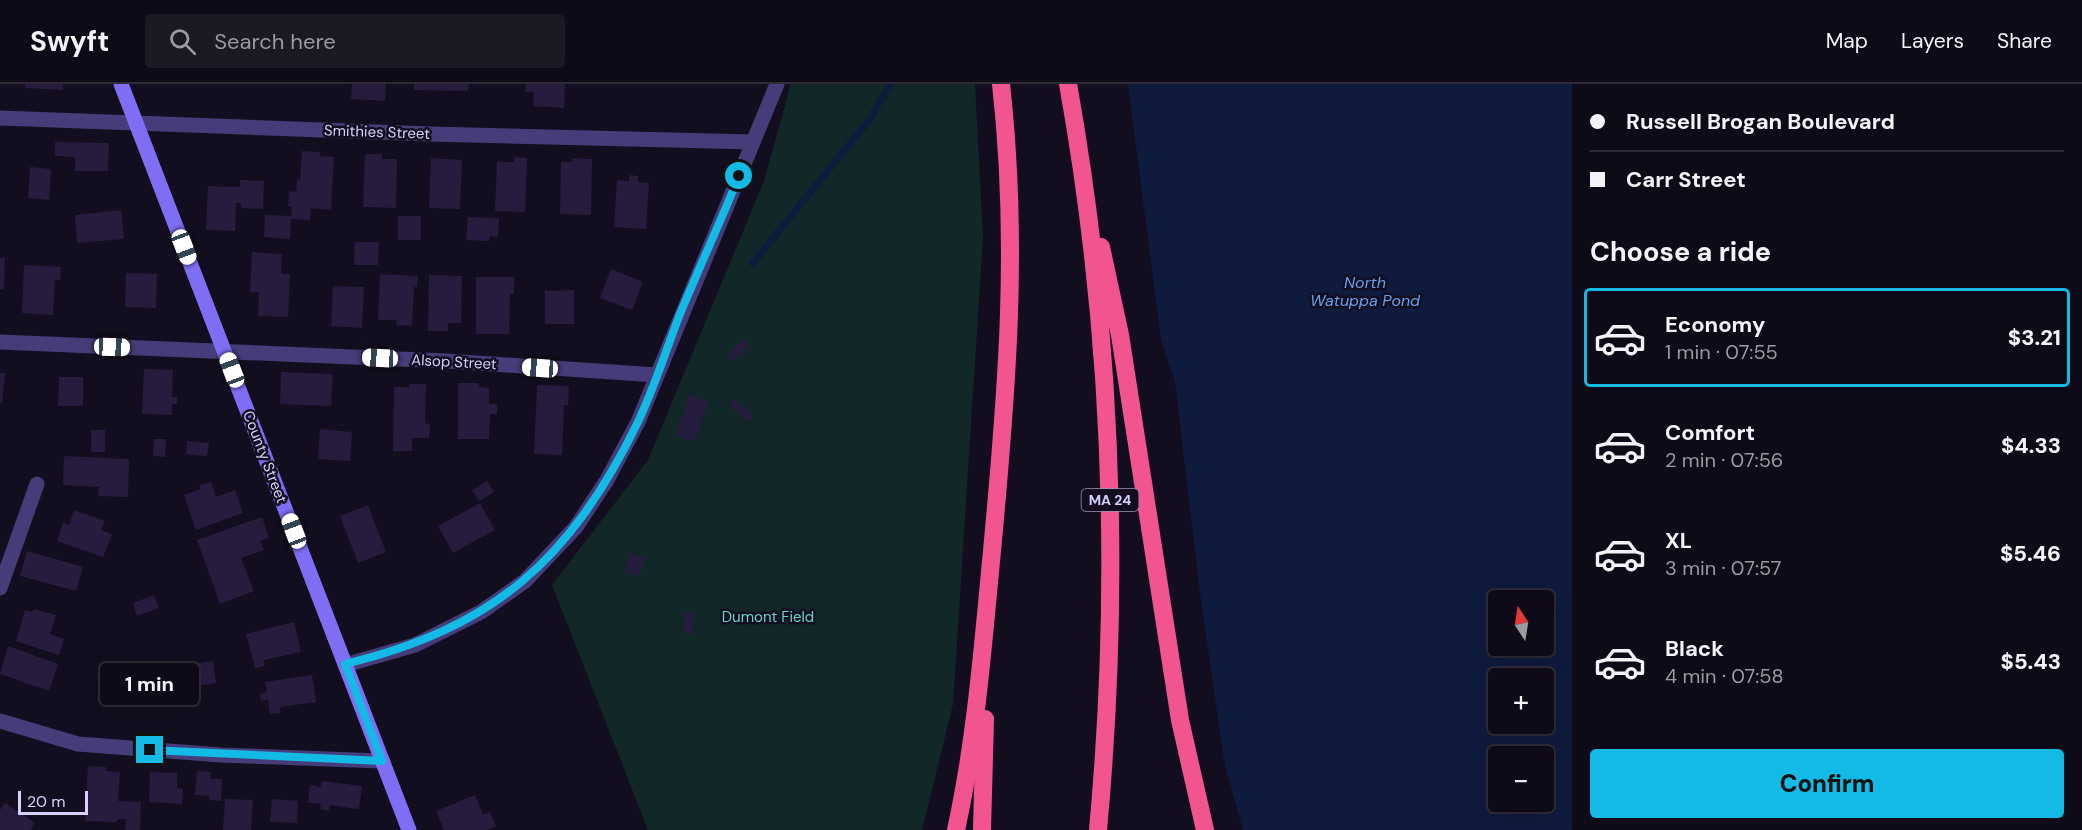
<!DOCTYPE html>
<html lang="en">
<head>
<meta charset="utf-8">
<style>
  :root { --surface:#0e0a17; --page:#1c1824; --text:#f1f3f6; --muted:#9b9aa1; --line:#2e2b36; --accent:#12bae5 }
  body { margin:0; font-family:"DM Sans",sans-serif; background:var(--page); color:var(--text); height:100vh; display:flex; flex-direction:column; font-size:22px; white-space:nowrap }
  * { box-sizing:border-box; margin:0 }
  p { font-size:20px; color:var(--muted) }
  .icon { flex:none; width:33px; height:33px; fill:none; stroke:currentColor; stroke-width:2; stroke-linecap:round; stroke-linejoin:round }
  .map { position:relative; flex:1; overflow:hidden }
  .panel { display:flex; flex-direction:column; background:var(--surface); width:510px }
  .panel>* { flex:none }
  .banner { display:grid; align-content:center; height:132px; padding:0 18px; background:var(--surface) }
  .needle { width:39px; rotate:348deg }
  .fabs { position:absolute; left:1488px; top:506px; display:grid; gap:12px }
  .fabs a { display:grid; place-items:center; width:66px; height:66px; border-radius:6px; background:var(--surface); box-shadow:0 6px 24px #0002,0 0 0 2px var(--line); font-size:30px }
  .scale { position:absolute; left:18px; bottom:15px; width:70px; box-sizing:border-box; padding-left:6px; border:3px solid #d9cffb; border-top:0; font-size:16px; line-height:21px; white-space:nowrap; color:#d9cffb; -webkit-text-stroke:4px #130e1f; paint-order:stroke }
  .end { position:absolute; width:27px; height:27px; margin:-14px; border:8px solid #12bae5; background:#111; box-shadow:0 0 0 3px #111 }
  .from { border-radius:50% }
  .bubble { position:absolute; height:42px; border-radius:6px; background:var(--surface); box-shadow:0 6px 24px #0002,0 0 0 2px var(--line); font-size:20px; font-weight:800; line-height:42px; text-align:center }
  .car { position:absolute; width:18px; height:36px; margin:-18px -9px; border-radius:8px; box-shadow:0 0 4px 2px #0007; background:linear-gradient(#fff 24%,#345 0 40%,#fff 0 76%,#345 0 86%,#fff 0) }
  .banner b { display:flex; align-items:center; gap:21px; height:57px; font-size:22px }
  .banner b+b { border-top:2px solid var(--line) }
  .banner i { width:15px; height:15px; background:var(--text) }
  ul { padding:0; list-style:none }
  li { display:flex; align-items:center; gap:18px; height:99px; margin:0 12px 9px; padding:0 6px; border:3px solid transparent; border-radius:6px }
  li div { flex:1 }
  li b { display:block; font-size:22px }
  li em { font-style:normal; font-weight:800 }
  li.selected { border-color:var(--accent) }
  li>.icon { width:54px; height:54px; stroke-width:1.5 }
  h2 { padding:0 18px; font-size:27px; line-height:72px }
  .action { display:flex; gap:12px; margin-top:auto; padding:12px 18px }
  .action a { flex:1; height:69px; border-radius:6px; background:var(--accent); color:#111; font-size:24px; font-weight:800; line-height:69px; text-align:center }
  header { display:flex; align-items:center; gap:36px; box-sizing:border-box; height:84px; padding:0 30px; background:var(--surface); border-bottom:2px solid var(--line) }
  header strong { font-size:28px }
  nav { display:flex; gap:33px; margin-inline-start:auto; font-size:21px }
  .search { width:420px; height:54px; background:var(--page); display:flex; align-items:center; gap:15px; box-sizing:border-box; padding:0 21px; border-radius:6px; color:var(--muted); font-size:22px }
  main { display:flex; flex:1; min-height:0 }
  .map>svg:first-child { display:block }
  .green { fill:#122728 }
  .water { fill:#0f1b3d; fill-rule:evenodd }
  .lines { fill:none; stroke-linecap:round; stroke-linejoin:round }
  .stream { stroke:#0f1b3d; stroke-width:7 }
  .building { fill:#261c3e }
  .street { stroke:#453d7a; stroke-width:15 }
  .secondary { stroke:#7f6ef4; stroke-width:15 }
  .highway { stroke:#f2548f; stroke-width:18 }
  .route { stroke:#12bae5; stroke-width:8 }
  .labels { text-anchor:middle; stroke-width:5; stroke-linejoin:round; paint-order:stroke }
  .shield { fill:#130e1f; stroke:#9e95b9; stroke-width:1.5 }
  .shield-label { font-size:14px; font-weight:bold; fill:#d9cffb }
  .street-label { font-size:15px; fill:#d9cffb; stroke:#130e1f }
  .park-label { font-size:15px; fill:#62d5c4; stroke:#130e1f }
  .water-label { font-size:16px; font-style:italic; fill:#66a3f3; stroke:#130e1f }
</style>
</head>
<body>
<header>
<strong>Swyft</strong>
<div class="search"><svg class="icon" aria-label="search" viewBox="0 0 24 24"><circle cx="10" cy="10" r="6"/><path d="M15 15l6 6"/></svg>Search here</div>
<nav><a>Map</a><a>Layers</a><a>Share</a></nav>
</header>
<main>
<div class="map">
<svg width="1572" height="746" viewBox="0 0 1572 746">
  <rect width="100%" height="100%" fill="#130e1f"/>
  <polygon class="green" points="791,0 975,0 983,153 953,620 922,746 648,746 552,501 648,376 764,97"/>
  <path class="water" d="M 1128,0 L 1572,0 L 1572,746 L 1243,746 L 1225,682 L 1200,509 L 1175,298 L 1161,255 ZM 1498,516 L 1544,516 L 1544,561 L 1498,561 ZM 1498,594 L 1544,594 L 1544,639 L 1498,639 ZM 1498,672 L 1544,672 L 1544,717 L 1498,717 Z"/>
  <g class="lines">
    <polyline class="stream" points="753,179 869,36 891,0"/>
  </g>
  <g class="building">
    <polygon points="25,0 63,0 63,6 25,4"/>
    <polygon points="352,0 386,0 385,17 351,15"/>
    <polygon points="414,0 469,0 468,7 414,6"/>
    <polygon points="526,0 565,0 564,24 533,22 534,8 525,8"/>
    <polygon points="55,58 109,59 108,87 75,87 75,73 55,72"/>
    <polygon points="302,67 320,68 320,72 334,73 331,126 311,124 310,136 291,135 290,155 264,153 265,131 291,132 292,123 288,122 289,107 296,108 297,95 300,96"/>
    <polygon points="365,70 382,70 382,75 397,75 396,124 363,123"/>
    <polygon points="514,73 527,74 525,128 495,127 497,78 514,78"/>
    <polygon points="431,74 462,76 460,125 429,124"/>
    <polygon points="572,74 592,75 591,131 560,130 561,78 572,78"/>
    <polygon points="30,83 51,85 49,116 28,114"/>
    <polygon points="629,91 638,92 638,98 649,99 646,145 614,143 617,96 629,97"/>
    <polygon points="240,96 264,97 263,125 241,124 241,119 236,119 235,147 206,146 208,102 240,103"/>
    <polygon points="121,126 124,155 77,159 75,131"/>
    <rect x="398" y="132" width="23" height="24"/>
    <polygon points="468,133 499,134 498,153 490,152 489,157 466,156"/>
    <polygon points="355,158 379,158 378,181 354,181"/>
    <polygon points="252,168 282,170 281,190 290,190 288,233 258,232 259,208 250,208"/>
    <polygon points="0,174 5,174 4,205 0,205"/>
    <polygon points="24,181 61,183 60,196 55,196 53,231 22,229"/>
    <polygon points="611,185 643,198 632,226 600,214"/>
    <polygon points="126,189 157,190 156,224 125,223"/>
    <polygon points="380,190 418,192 417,203 414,203 412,242 396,241 397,236 378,236"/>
    <polygon points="429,191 462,192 461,239 448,239 448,247 428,247"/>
    <polygon points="476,193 514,193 514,210 510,210 509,250 476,250"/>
    <polygon points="333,202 364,203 362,244 331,242"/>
    <polygon points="574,206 574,240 545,240 545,207"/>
    <polygon points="742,255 749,261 734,277 728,271"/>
    <polygon points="144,285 173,286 172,313 177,313 177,320 172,320 172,331 142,330"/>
    <polygon points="281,288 333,290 331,322 280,320"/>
    <polygon points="0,289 5,289 2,319 0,319"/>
    <polygon points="59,293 83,293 83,322 58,322"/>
    <polygon points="458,299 478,299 479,303 489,304 489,320 497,320 497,330 490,330 489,355 458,355"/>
    <polygon points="409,300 426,300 425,339 430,340 429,354 412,354 412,367 393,367 394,303 409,303"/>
    <polygon points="537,301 569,302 568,321 564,321 562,371 534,370"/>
    <polygon points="690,311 709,318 694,358 675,352"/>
    <polygon points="734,315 754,332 749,338 729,322"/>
    <polygon points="320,345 352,348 350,377 318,375"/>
    <rect x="91" y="346" width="14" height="22"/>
    <polygon points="154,355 166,355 165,373 153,372"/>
    <polygon points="187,357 209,359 207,372 186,370"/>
    <polygon points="64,372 129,375 128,413 98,412 99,403 63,401"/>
    <polygon points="487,397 494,408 479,417 472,406"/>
    <polygon points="211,398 216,413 235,406 243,429 196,446 184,411 201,405 199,402"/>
    <polygon points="480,419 495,446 453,469 438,442"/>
    <polygon points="368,421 386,468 358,479 340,432"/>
    <polygon points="74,426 105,437 101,446 112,450 103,473 57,457 63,438 69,441"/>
    <polygon points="262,433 269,454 260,457 264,466 241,474 254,507 220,520 197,456"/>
    <polygon points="27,467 83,483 76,507 20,492"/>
    <polygon points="630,469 646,473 639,492 625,488"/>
    <polygon points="154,511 159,524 137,532 133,519"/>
    <polygon points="34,525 56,531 50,550 64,555 59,571 16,557 25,526 32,528"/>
    <polygon points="685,528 695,528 693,550 683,549"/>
    <polygon points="294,538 301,568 264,576 265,582 255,584 246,550"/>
    <polygon points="8,562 58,580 49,607 0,590"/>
    <polygon points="213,577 216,599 192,603 189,580"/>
    <polygon points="112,587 178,591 176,623 110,619"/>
    <polygon points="312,591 316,618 280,623 280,629 270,630 268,616 261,617 260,610 267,608 265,598"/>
    <polygon points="88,682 106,683 106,687 120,688 118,717 141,718 140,746 125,746 126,735 117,735 117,738 85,737"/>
    <polygon points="197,687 211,688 211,695 222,695 221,717 209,716 209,712 195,711"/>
    <polygon points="150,688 177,689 177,704 183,705 182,720 149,718"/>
    <polygon points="322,697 362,702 359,725 330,721 329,727 320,725 321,720 308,719 310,701 321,703"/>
    <polygon points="475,711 483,731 490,728 496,742 487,746 444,746 436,727"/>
    <polygon points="225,715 253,716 251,746 223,746"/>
    <polygon points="272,715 298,717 297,739 270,738"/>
    <polygon points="5,719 35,739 30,746 0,746 0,726"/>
  </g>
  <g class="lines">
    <g class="street">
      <polyline points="0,34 430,50 753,58"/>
      <polyline points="0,258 447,277 657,291"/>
      <polyline points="0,504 37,400"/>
      <polyline points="345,581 415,561 481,528 525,497 576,443 607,396 638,338 777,0"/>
      <polyline points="0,637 78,660 221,671 382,677"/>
    </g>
    <polyline class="secondary" points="121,0 409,746"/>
    <g class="highway">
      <path d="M 1068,0 C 1112,246 1121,497 1098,746"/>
      <polyline points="1101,163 1120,251 1180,636 1205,746"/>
      <path d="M 956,746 C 976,655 983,560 992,467 C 1007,307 1019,160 1001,0"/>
      <polyline points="982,746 985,635"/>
    </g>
  </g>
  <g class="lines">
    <path class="route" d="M 150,666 L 382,677 L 345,580 C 494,544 570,476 637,340 C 654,305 666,266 680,230 C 699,184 720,139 739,92"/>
  </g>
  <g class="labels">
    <rect class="shield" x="1081.5" y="405" width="57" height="22" rx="4.5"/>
    <g class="shield-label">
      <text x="1110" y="421">MA 24</text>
    </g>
    <g class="street-label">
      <text transform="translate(377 48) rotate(2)" y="5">Smithies Street</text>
      <text transform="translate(454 278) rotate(3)" y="5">Alsop Street</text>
      <text transform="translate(265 373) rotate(69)" y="5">County Street</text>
    </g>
    <g class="park-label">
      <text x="768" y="538">Dumont Field</text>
    </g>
    <g class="water-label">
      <text x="1365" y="204">North<tspan x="1365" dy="18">Watuppa Pond</tspan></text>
    </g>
  </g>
</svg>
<div class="fabs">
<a><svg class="needle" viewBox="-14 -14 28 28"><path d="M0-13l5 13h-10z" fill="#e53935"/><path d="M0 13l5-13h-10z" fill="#9b9aa1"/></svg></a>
<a>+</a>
<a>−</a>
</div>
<div class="scale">20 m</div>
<i class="end from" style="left:739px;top:92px"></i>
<i class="end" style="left:150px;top:666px"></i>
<div class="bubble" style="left:100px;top:579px;width:99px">1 min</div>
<i class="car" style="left:184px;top:163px;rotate:159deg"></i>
<i class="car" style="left:112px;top:263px;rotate:92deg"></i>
<i class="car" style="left:380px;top:274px;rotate:273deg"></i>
<i class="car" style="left:540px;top:284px;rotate:274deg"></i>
<i class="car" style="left:232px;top:286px;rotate:339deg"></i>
<i class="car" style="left:294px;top:447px;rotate:339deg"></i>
</div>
<section class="panel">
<div class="banner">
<b><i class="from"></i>Russell Brogan Boulevard</b>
<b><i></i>Carr Street</b>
</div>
<h2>Choose a ride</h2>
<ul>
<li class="selected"><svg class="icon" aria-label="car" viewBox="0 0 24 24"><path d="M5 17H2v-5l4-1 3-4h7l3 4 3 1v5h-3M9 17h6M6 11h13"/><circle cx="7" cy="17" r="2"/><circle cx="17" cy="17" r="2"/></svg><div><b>Economy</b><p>1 min · 07:55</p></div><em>$3.21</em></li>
<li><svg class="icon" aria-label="car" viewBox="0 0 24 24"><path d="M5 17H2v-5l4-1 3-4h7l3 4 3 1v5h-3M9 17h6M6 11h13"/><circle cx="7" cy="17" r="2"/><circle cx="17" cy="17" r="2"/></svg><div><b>Comfort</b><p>2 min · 07:56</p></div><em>$4.33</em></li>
<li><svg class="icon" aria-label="car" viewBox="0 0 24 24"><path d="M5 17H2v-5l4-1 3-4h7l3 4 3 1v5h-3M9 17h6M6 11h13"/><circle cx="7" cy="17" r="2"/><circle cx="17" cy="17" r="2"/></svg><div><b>XL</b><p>3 min · 07:57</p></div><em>$5.46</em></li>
<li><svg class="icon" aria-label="car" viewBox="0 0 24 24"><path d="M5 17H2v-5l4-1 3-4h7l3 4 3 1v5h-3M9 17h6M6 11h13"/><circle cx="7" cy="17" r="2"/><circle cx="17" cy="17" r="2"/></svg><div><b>Black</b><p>4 min · 07:58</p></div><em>$5.43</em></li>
</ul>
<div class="action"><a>Confirm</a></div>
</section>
</main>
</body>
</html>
